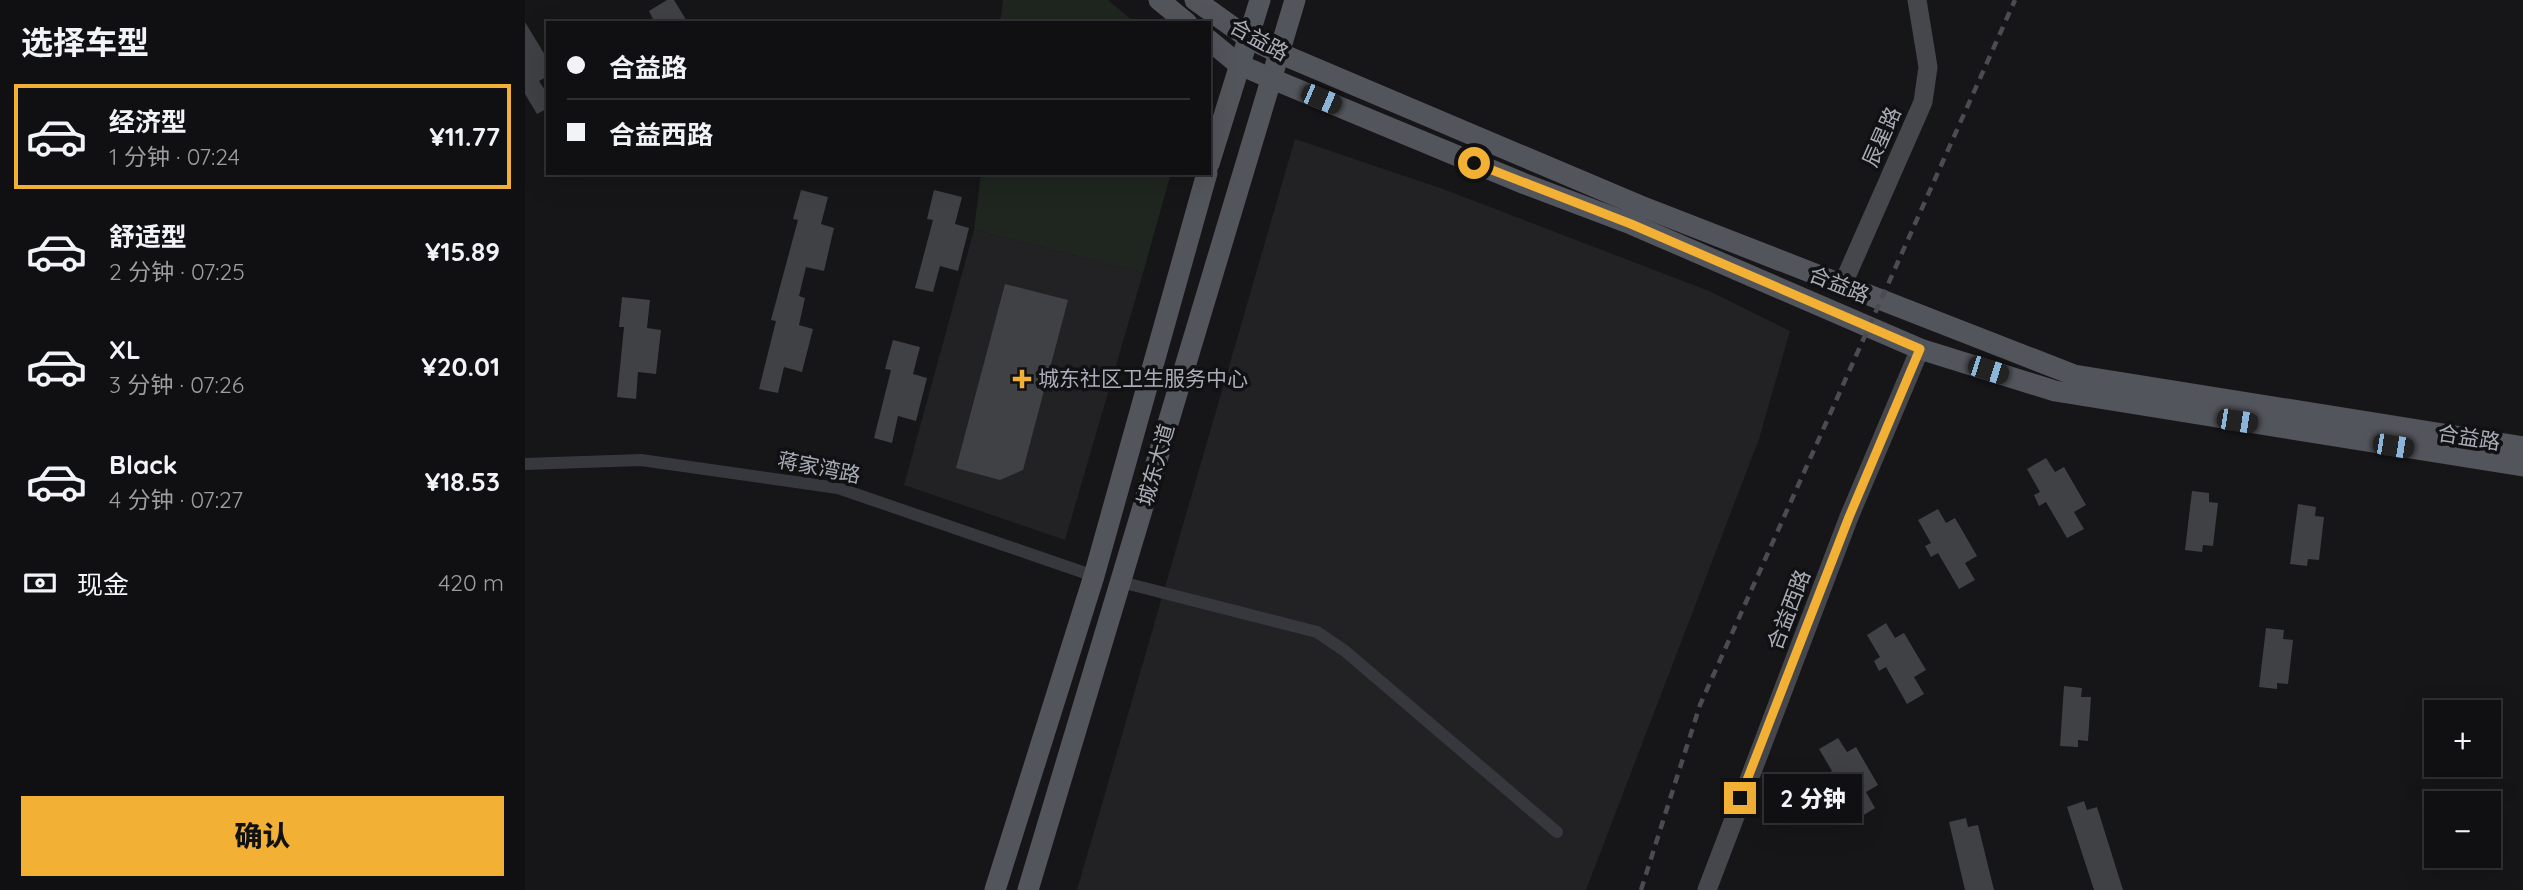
<!DOCTYPE html>
<html lang="zh">
<head>
<meta charset="utf-8">
<style>
  :root { --surface:#101012; --page:#19191b; --text:#f1f3f6; --muted:#9c9d9f; --line:#303032; --accent:#f2b134 }
  body { margin:0; font-family:Quicksand,"Noto Sans SC",sans-serif; background:var(--page); color:var(--text); height:100vh; display:flex; flex-direction:column; font-size:26px; white-space:nowrap }
  * { box-sizing:border-box; margin:0 }
  p { font-size:23px; color:var(--muted) }
  .icon { flex:none; width:38px; height:38px; fill:none; stroke:currentColor; stroke-width:2; stroke-linecap:round; stroke-linejoin:round }
  .map { position:relative; flex:1; overflow:hidden }
  .panel { display:flex; flex-direction:column; background:var(--surface); width:525px }
  .panel>* { flex:none }
  .top-card { position:absolute; left:21px; top:21px; width:665px; height:154px; border-radius:0px; box-shadow:0 7px 28px #0002,0 0 0 2px var(--line); display:grid; align-content:center; height:154px; padding:0 21px; background:var(--surface) }
  .buttons { position:absolute; left:1899px; top:700px; display:grid; gap:14px }
  .buttons a { display:grid; place-items:center; width:77px; height:77px; border-radius:0px; background:var(--surface); box-shadow:0 7px 28px #0002,0 0 0 2px var(--line); font-size:35px }
  .end { position:absolute; width:32px; height:32px; margin:-16px; border:9px solid #f2b134; background:#111; box-shadow:0 0 0 4px #111 }
  .from { border-radius:50% }
  .bubble { position:absolute; height:49px; border-radius:0px; background:var(--surface); box-shadow:0 7px 28px #0002,0 0 0 2px var(--line); font-size:23px; font-weight:800; line-height:49px; text-align:center }
  .car { position:absolute; width:21px; height:42px; margin:-21px -10px; border-radius:9px; box-shadow:0 0 5px 2px #0007; background:linear-gradient(#222 24%,#8ab4d8 0 40%,#222 0 76%,#8ab4d8 0 86%,#222 0) }
  .top-card b { display:flex; align-items:center; gap:24px; height:66px; font-size:26px }
  .top-card b+b { border-top:2px solid var(--line) }
  .top-card i { width:18px; height:18px; background:var(--text) }
  ul { padding:0; list-style:none }
  li { display:flex; align-items:center; gap:21px; height:105px; margin:0 14px 10px; padding:0 7px; border:4px solid transparent; border-radius:0px }
  li div { flex:1 }
  li b { display:block; font-size:26px }
  li em { font-style:normal; font-weight:800 }
  li.active { border-color:var(--accent) }
  li>.icon { width:63px; height:63px; stroke-width:1.5 }
  h2 { padding:0 21px; font-size:32px; line-height:84px }
  .pay { display:flex; align-items:center; gap:18px; height:77px; padding:0 21px; font-size:26px }
  .pay p { margin-inline-start:auto }
  .button { display:flex; gap:14px; margin-top:auto; padding:14px 21px }
  .button a { flex:1; height:80px; border-radius:0px; background:var(--accent); color:#111; font-size:28px; font-weight:800; line-height:80px; text-align:center }
  main { display:flex; flex:1; min-height:0 }
  .map>svg:first-child { display:block }
  .built { fill:#222225 }
  .green { fill:#1e261f }
  .building { fill:#404145 }
  .lines { fill:none; stroke-linecap:round; stroke-linejoin:round }
  .street { stroke:#37383d; stroke-width:12 }
  .secondary { stroke:#45474d; stroke-width:19 }
  .primary { stroke:#53555c; stroke-width:21 }
  .rail { stroke:#4a4c52; stroke-width:4.5; stroke-dasharray:9 7; stroke-linecap:butt }
  .route { stroke:#f2b134; stroke-width:9 }
  .poi-dot { fill:#f2b134; stroke:#111113; stroke-width:2.5 }
  .labels { text-anchor:middle; stroke-width:7; stroke-linejoin:round; paint-order:stroke }
  .street-label { font-size:21px; fill:#a8adb8; stroke:#111113 }
  .poi-label { font-size:21px; fill:#a8adb8; stroke:#111113; text-anchor:start }
</style>
</head>
<body>
<main>
<section class="panel">
<h2>选择车型</h2>
<ul>
<li class="active"><svg class="icon" aria-label="car" viewBox="0 0 24 24"><path d="M5 17H2v-5l4-1 3-4h7l3 4 3 1v5h-3M9 17h6M6 11h13"/><circle cx="7" cy="17" r="2"/><circle cx="17" cy="17" r="2"/></svg><div><b>经济型</b><p>1 分钟 · 07:24</p></div><em>¥11.77</em></li>
<li><svg class="icon" aria-label="car" viewBox="0 0 24 24"><path d="M5 17H2v-5l4-1 3-4h7l3 4 3 1v5h-3M9 17h6M6 11h13"/><circle cx="7" cy="17" r="2"/><circle cx="17" cy="17" r="2"/></svg><div><b>舒适型</b><p>2 分钟 · 07:25</p></div><em>¥15.89</em></li>
<li><svg class="icon" aria-label="car" viewBox="0 0 24 24"><path d="M5 17H2v-5l4-1 3-4h7l3 4 3 1v5h-3M9 17h6M6 11h13"/><circle cx="7" cy="17" r="2"/><circle cx="17" cy="17" r="2"/></svg><div><b>XL</b><p>3 分钟 · 07:26</p></div><em>¥20.01</em></li>
<li><svg class="icon" aria-label="car" viewBox="0 0 24 24"><path d="M5 17H2v-5l4-1 3-4h7l3 4 3 1v5h-3M9 17h6M6 11h13"/><circle cx="7" cy="17" r="2"/><circle cx="17" cy="17" r="2"/></svg><div><b>Black</b><p>4 分钟 · 07:27</p></div><em>¥18.53</em></li>
</ul>
<div class="pay"><svg class="icon" aria-label="cash" viewBox="0 0 24 24"><path d="M3 7h18v10H3z"/><circle cx="12" cy="12" r="2"/></svg>现金<p>420 m</p></div>
<div class="button"><a>确认</a></div>
</section>
<div class="map">
<svg width="1998" height="890" viewBox="0 0 1998 890">
  <rect width="100%" height="100%" fill="#161618"/>
  <g class="built">
    <polygon points="770,139 918,189 1184,291 1265,331 1234,439 1061,890 552,890"/>
    <polygon points="449,230 618,273 540,540 379,485"/>
  </g>
  <g class="green">
    <polygon points="478,0 583,0 610,23 475,23"/>
    <polygon points="456,173 646,173 618,273 449,230"/>
  </g>
  <g class="building">
    <polygon points="142,0 149,0 163,23 130,23 124,11"/>
    <polygon points="0,22 23,60 23,76 14,81 23,95 23,108 12,114 0,94"/>
    <polygon points="276,190 303,197 296,224 309,228 299,271 281,267 274,296 280,298 274,325 288,329 277,372 259,367 253,393 234,389 251,321 246,320 273,220 268,219"/>
    <polygon points="409,190 437,197 430,224 444,228 433,271 415,266 408,292 390,288 408,220 402,219"/>
    <polygon points="480,284 543,300 498,470 475,480 431,468"/>
    <polygon points="97,297 125,300 122,328 136,330 131,374 113,372 111,399 92,397 99,327 94,327"/>
    <polygon points="368,340 395,347 388,374 402,378 391,421 373,416 367,443 349,438 366,370 360,369"/>
    <polygon points="1521,458 1530,472 1539,467 1561,505 1549,512 1559,529 1542,538 1521,502 1514,506 1509,495 1515,492 1502,469"/>
    <polygon points="1667,491 1684,493 1684,502 1693,503 1688,546 1678,545 1677,552 1660,550"/>
    <polygon points="1773,504 1791,507 1790,516 1799,517 1794,560 1783,559 1782,566 1765,564"/>
    <polygon points="1413,509 1421,523 1430,518 1452,556 1440,563 1450,580 1434,589 1413,553 1406,557 1400,546 1406,543 1393,520"/>
    <polygon points="1361,623 1370,638 1379,633 1401,670 1389,677 1399,694 1382,704 1361,667 1354,671 1349,661 1355,657 1342,635"/>
    <polygon points="1741,628 1759,630 1758,639 1768,640 1763,684 1752,683 1752,689 1734,687"/>
    <polygon points="1539,686 1557,688 1556,697 1566,697 1563,741 1553,740 1553,747 1535,746"/>
    <polygon points="1313,738 1322,752 1331,747 1353,785 1341,792 1350,808 1334,818 1313,781 1306,785 1301,775 1307,771 1294,749"/>
    <polygon points="1559,801 1562,810 1572,807 1598,890 1569,890 1542,807"/>
    <polygon points="1441,818 1443,827 1453,825 1469,890 1440,890 1424,822"/>
  </g>
  <g class="lines">
    <g class="street">
      <polyline points="0,464 116,460 313,488 569,576"/>
      <polyline points="596,582 792,632 820,651 1032,832"/>
    </g>
    <g class="secondary">
      <polyline points="1317,286 1398,102 1403,67 1392,0"/>
      <polyline points="1182,890 1324,517 1395,349"/>
    </g>
    <g class="primary">
      <polyline points="634,0 662,23"/>
      <polyline points="670,0 723,38 754,53 1113,205 1549,375 1998,447"/>
      <polyline points="684,40 713,64 745,78 1000,184 1106,224 1395,349 1530,391 1998,466"/>
      <polyline points="684,164 735,0"/>
      <polyline points="470,890 569,576 682,173"/>
      <polyline points="503,890 770,0"/>
    </g>
    <polyline class="rail" points="1116,890 1175,705 1490,0"/>
  </g>
  <g class="lines">
    <polyline class="route" points="949,163 1106,224 1395,349 1324,517 1215,798"/>
  </g>
  <path class="poi-dot" d="M493.5 368.5h7v7h7v7h-7v7h-7v-7h-7v-7h7z"/>
  <g class="labels">
    <g class="street-label">
      <text transform="translate(734 40) rotate(29)" y="7">合益路</text>
      <text transform="translate(1357 137) rotate(-66)" y="7">辰星路</text>
      <text transform="translate(1314 285) rotate(22)" y="7">合益路</text>
      <text transform="translate(1944 438) rotate(9)" y="7">合益路</text>
      <text transform="translate(631 465) rotate(-74)" y="7">城东大道</text>
      <text transform="translate(294 468) rotate(11)" y="7">蒋家湾路</text>
      <text transform="translate(1264 610) rotate(-69)" y="7">合益西路</text>
    </g>
    <g class="poi-label">
      <text x="513" y="386">城东社区卫生服务中心</text>
    </g>
  </g>
</svg>
<div class="buttons">
<a>+</a>
<a>−</a>
</div>
<i class="end from" style="left:949px;top:163px"></i>
<i class="end" style="left:1215px;top:798px"></i>
<div class="bubble" style="left:1239px;top:774px;width:98px">2 分钟</div>
<i class="car" style="left:796px;top:99px;rotate:113deg"></i>
<i class="car" style="left:1463px;top:370px;rotate:108deg"></i>
<i class="car" style="left:1712px;top:421px;rotate:99deg"></i>
<i class="car" style="left:1868px;top:446px;rotate:99deg"></i>
<div class="top-card">
<b><i class="from"></i>合益路</b>
<b><i></i>合益西路</b>
</div>
</div>
</main>
</body>
</html>
